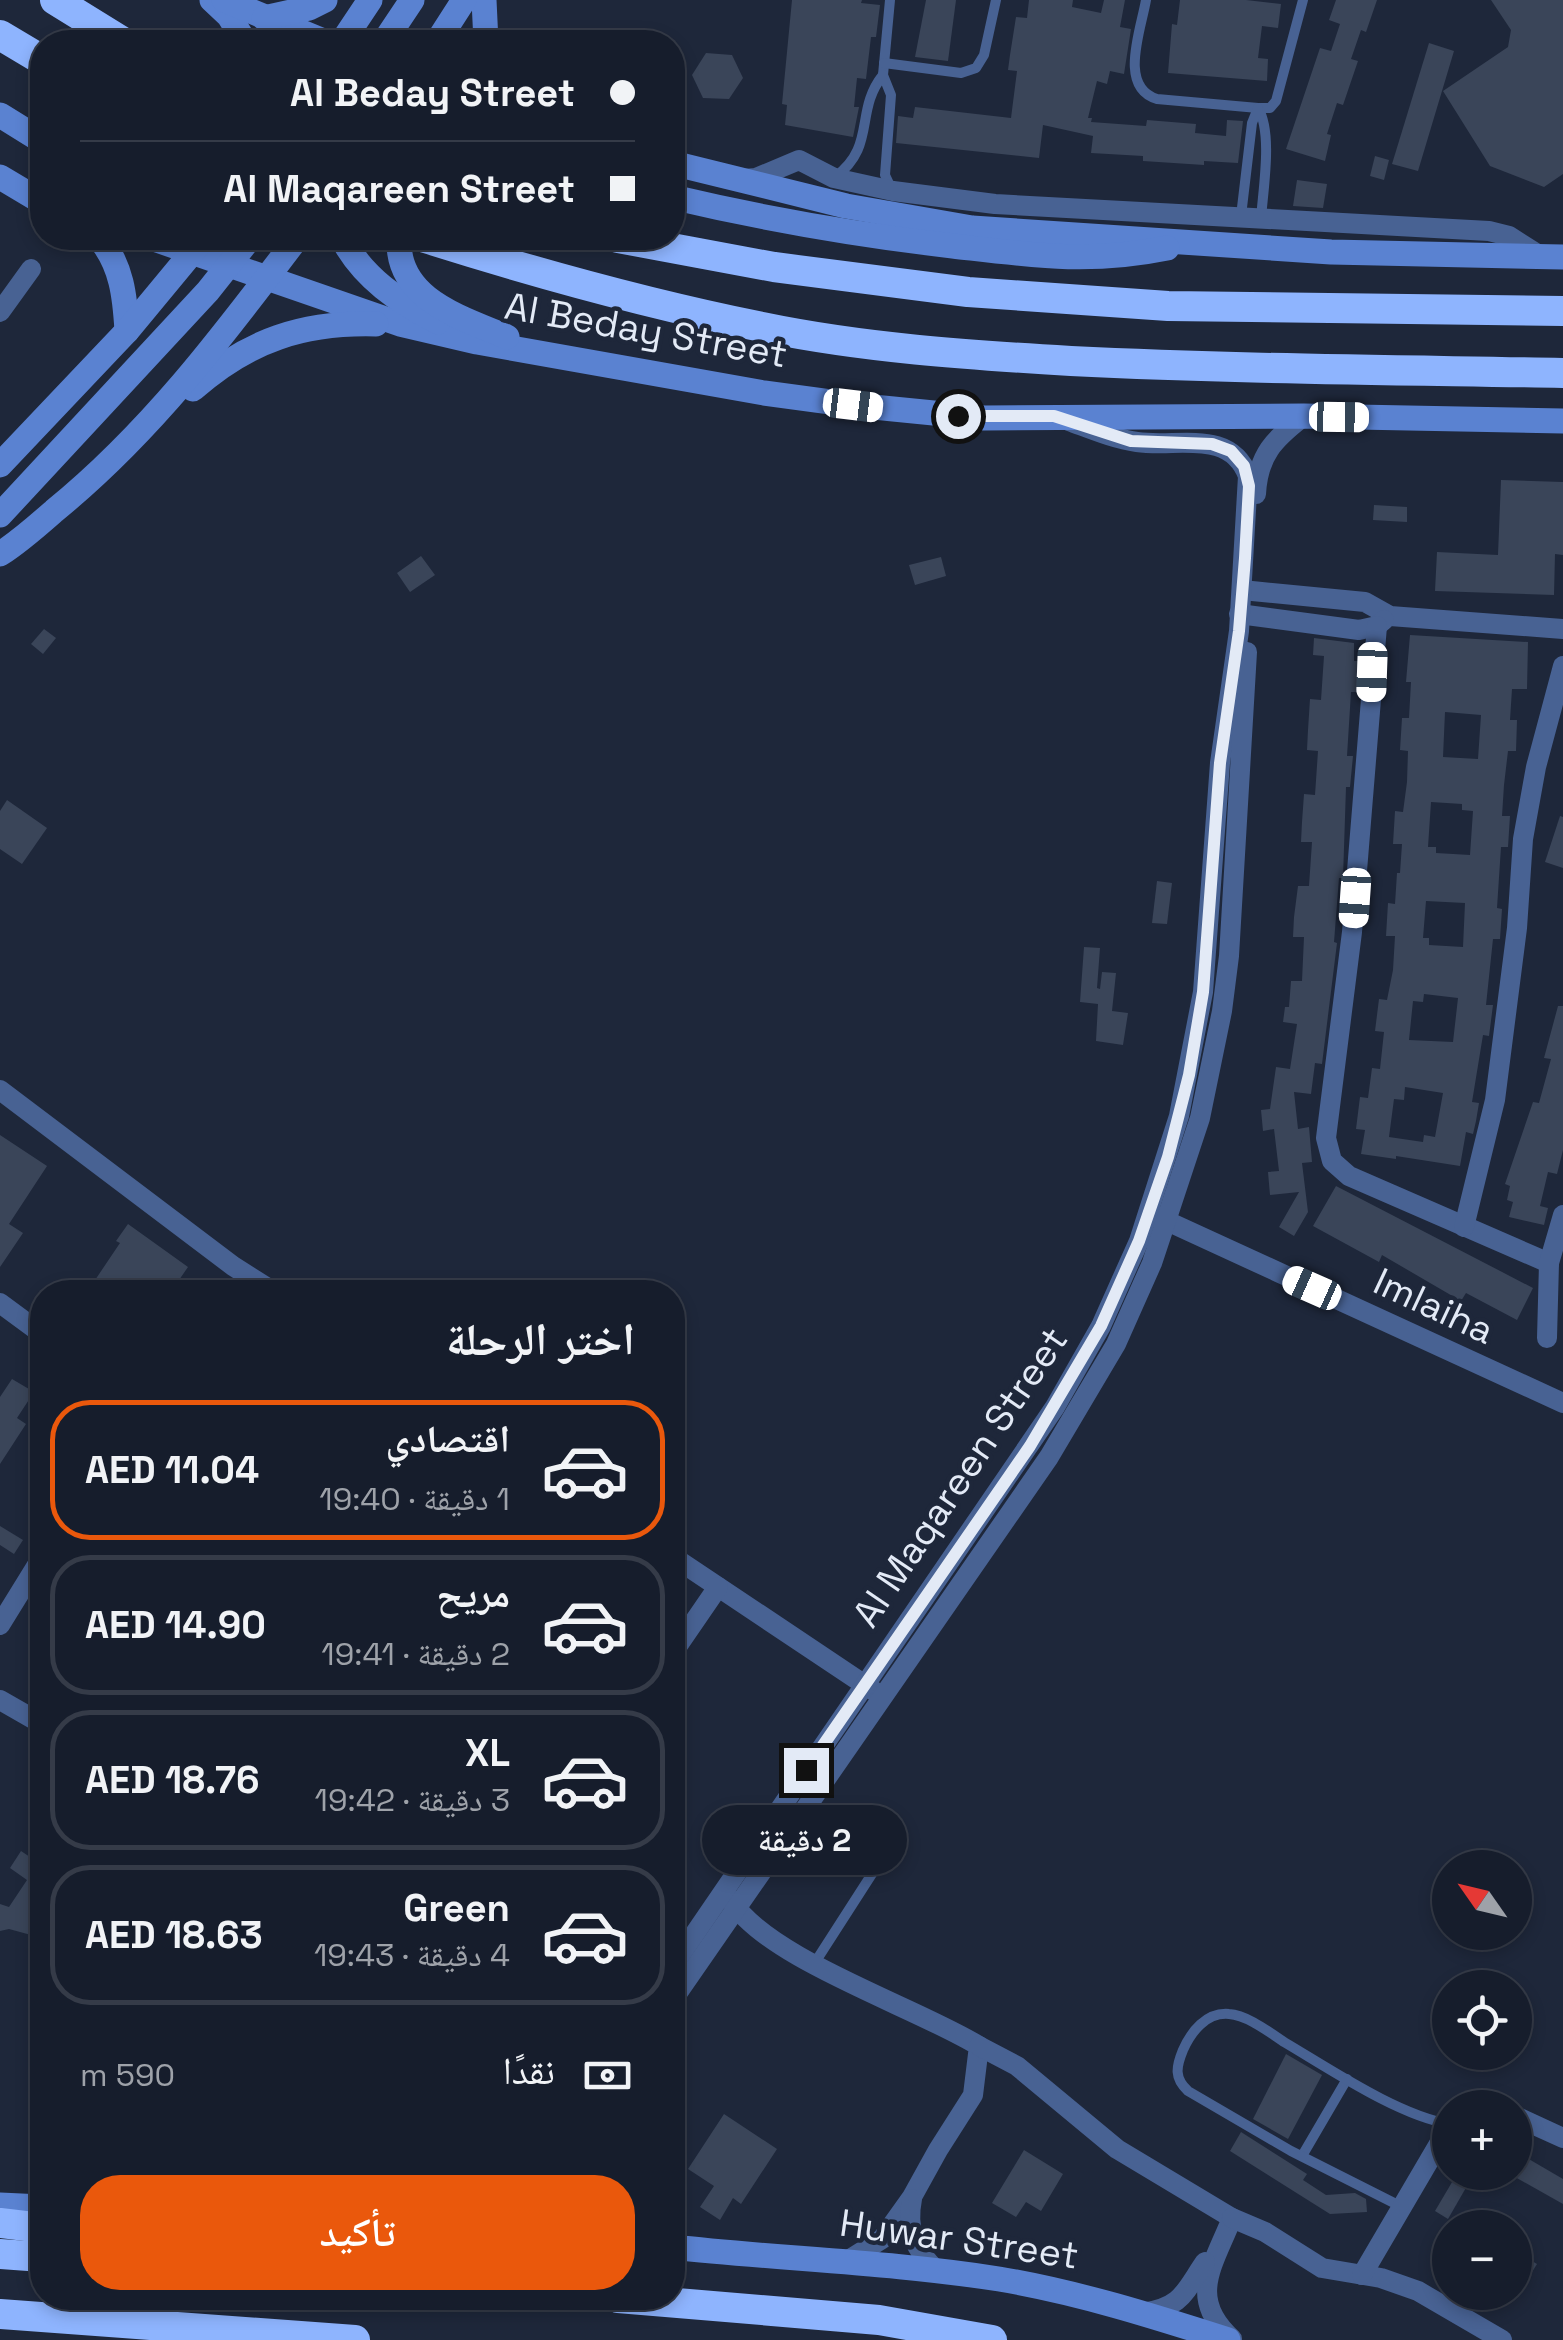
<!DOCTYPE html>
<html lang="ar">
<head>
<meta charset="utf-8">
<style>
  :root { --surface:#161d2c; --page:#232a38; --text:#f1f3f6; --muted:#9ea2a9; --line:#353b48; --accent:#ea580c }
  body { margin:0; font-family:"Space Grotesk","Noto Naskh Arabic",sans-serif; background:var(--page); color:var(--text); direction:rtl; height:100vh; display:flex; flex-direction:column; font-size:38px; white-space:nowrap }
  * { box-sizing:border-box; margin:0 }
  p { font-size:32px; color:var(--muted) }
  .icon { flex:none; width:55px; height:55px; fill:none; stroke:currentColor; stroke-width:2; stroke-linecap:round; stroke-linejoin:round }
  .map { position:relative; flex:1; overflow:hidden; direction:ltr }
  .sheet { position:absolute; left:30px; top:1280px; width:655px; height:1030px; display:flex; flex-direction:column; background:var(--surface); border-radius:40px; box-shadow:0 5px 15px #0003,0 0 0 2px var(--line); direction:rtl }
  .sheet>* { flex:none }
  .guide { position:absolute; left:30px; top:30px; width:655px; height:220px; border-radius:40px; box-shadow:0 5px 15px #0003,0 0 0 2px var(--line); direction:rtl; display:grid; align-content:center; height:220px; padding:0 50px; background:var(--surface) }
  .needle { width:65px; rotate:304deg }
  .buttons { position:absolute; left:1432px; top:1850px; display:grid; gap:20px }
  .buttons a { display:grid; place-items:center; width:100px; height:100px; border-radius:50%; background:var(--surface); box-shadow:0 5px 15px #0003,0 0 0 2px var(--line); font-size:50px }
  .end { position:absolute; width:45px; height:45px; margin:-22px; border:12px solid #e3eaf6; background:#111; box-shadow:0 0 0 5px #111 }
  .from { border-radius:50% }
  .bubble { position:absolute; height:70px; border-radius:35px; background:var(--surface); box-shadow:0 5px 15px #0003,0 0 0 2px var(--line); font-size:32px; font-weight:600; line-height:70px; text-align:center; direction:rtl }
  .car { position:absolute; width:30px; height:60px; margin:-30px -15px; border-radius:12px; box-shadow:0 0 8px 2px #0007; background:linear-gradient(#fff 24%,#345 0 40%,#fff 0 76%,#345 0 86%,#fff 0) }
  .guide b { display:flex; align-items:center; gap:35px; height:95px; font-size:38px }
  .guide b+b { border-top:2px solid var(--line) }
  .guide i { width:25px; height:25px; background:var(--text) }
  ul { padding:0; list-style:none }
  li { display:flex; align-items:center; gap:30px; height:140px; margin:0 20px 15px; padding:0 30px; border:5px solid var(--line); border-radius:40px }
  li div { flex:1 }
  li b { display:block; font-size:38px }
  li em { font-style:normal; font-weight:600 }
  li.active { border-color:var(--accent) }
  li>.icon { width:90px; height:90px; stroke-width:1.5 }
  h2 { padding:0 50px; font-size:45px; line-height:120px }
  .pay { display:flex; align-items:center; gap:25px; height:110px; padding:0 50px; font-size:38px }
  .pay p { margin-inline-start:auto }
  .button { display:flex; gap:20px; margin-top:auto; padding:20px 50px }
  .button a { flex:1; height:115px; border-radius:40px; background:var(--accent); color:#fff; font-size:40px; font-weight:600; line-height:115px; text-align:center }
  .map>svg:first-child { display:block }
  .building { fill:#3a4559; fill-rule:evenodd }
  .lines { fill:none; stroke-linecap:round; stroke-linejoin:round }
  .path { stroke:#767e8e; stroke-width:4; stroke-dasharray:8 8; stroke-linecap:butt }
  .lane { stroke:#486293; stroke-width:10 }
  .street { stroke:#486293; stroke-width:20 }
  .secondary { stroke:#5a82d1; stroke-width:25 }
  .highway { stroke:#8eb4fe; stroke-width:30 }
  .route { stroke:#e3eaf6; stroke-width:12 }
  .labels { text-anchor:middle; stroke-width:9; stroke-linejoin:round; paint-order:stroke }
  .street-label { font-size:38px; fill:#e3eaf6; stroke:#1e273a }
</style>
</head>
<body>
<div class="map">
<svg width="1563" height="2340" viewBox="0 0 1563 2340">
  <rect width="100%" height="100%" fill="#1e273a"/>
  <g class="building">
    <polygon points="792,0 862,0 861,3 880,5 876,37 871,37 866,79 857,78 854,107 859,107 853,137 785,125 787,105 782,104"/>
    <polygon points="926,0 956,0 948,61 915,57"/>
    <polygon points="1029,0 1073,0 1072,7 1101,13 1104,0 1125,0 1120,27 1131,29 1124,74 1110,71 1107,84 1097,81 1088,118 1092,118 1091,122 1146,126 1147,120 1196,124 1195,133 1226,136 1227,120 1243,121 1238,163 1204,161 1204,165 1143,161 1143,156 1091,153 1093,136 1043,125 1039,158 896,143 898,116 913,118 915,107 1011,118 1017,71 1008,70 1010,55 1016,17 1027,18"/>
    <polygon points="1180,0 1246,0 1281,4 1278,28 1262,26 1258,58 1268,59 1267,81 1168,73 1172,24 1177,25"/>
    <polygon points="1336,0 1377,0 1366,32 1361,30 1351,59 1358,61 1343,105 1337,103 1327,134 1331,135 1325,161 1286,149 1320,48 1331,51 1340,24 1329,20"/>
    <polygon points="1491,0 1563,0 1563,174 1544,187 1490,166 1443,91 1508,47 1511,30"/>
    <polygon points="1429,43 1454,51 1418,171 1392,164"/>
    <polygon points="706,53 732,55 743,78 729,99 703,98 692,75"/>
    <polygon points="1375,156 1389,160 1384,180 1370,176"/>
    <polygon points="1297,180 1327,184 1323,208 1293,206"/>
    <polygon points="1501,480 1563,482 1563,555 1555,554 1554,595 1435,591 1437,552 1498,555"/>
    <polygon points="1374,505 1407,507 1407,522 1373,520"/>
    <polygon points="421,556 435,575 410,592 397,573"/>
    <polygon points="941,557 946,576 915,585 909,565"/>
    <polygon points="44,629 56,638 43,654 31,644"/>
    <path d="M 1410,635 L 1528,642 L 1527,689 L 1512,689 L 1510,720 L 1517,720 L 1516,751 L 1508,751 L 1504,785 L 1502,816 L 1510,816 L 1508,847 L 1501,847 L 1497,908 L 1502,909 L 1500,939 L 1493,939 L 1486,1005 L 1493,1005 L 1489,1036 L 1483,1035 L 1472,1102 L 1479,1103 L 1476,1121 L 1473,1134 L 1466,1132 L 1460,1166 L 1396,1156 L 1396,1159 L 1361,1154 L 1365,1130 L 1356,1129 L 1360,1097 L 1368,1098 L 1372,1068 L 1380,1069 L 1384,1032 L 1375,1031 L 1379,999 L 1387,1000 L 1393,970 L 1395,936 L 1386,936 L 1388,903 L 1395,904 L 1397,873 L 1400,873 L 1402,844 L 1393,844 L 1395,811 L 1403,812 L 1407,782 L 1408,751 L 1400,750 L 1402,718 L 1409,718 L 1411,682 L 1406,682 ZM 1445,712 L 1481,715 L 1478,759 L 1443,757 ZM 1431,802 L 1462,804 L 1462,810 L 1473,811 L 1470,855 L 1436,853 L 1436,847 L 1428,847 ZM 1426,901 L 1465,903 L 1463,947 L 1429,945 L 1429,938 L 1423,938 ZM 1424,994 L 1458,998 L 1453,1042 L 1409,1040 L 1413,1001 L 1423,1002 ZM 1405,1087 L 1443,1093 L 1435,1137 L 1424,1135 L 1423,1142 L 1389,1137 L 1394,1099 L 1404,1100 Z"/>
    <polygon points="1314,638 1354,643 1354,661 1360,661 1358,692 1351,692 1347,756 1353,756 1350,787 1346,787 1343,878 1339,878 1334,942 1337,943 1322,1064 1315,1063 1311,1094 1294,1092 1298,1129 1309,1127 1312,1162 1302,1163 1308,1212 1294,1236 1279,1227 1299,1192 1270,1195 1268,1172 1279,1171 1274,1129 1263,1131 1261,1110 1270,1109 1276,1067 1290,1069 1297,1024 1283,1022 1285,1007 1289,1007 1291,981 1302,981 1304,937 1293,937 1294,917 1298,886 1309,886 1312,842 1301,842 1302,822 1304,794 1315,795 1318,751 1307,750 1308,730 1310,699 1321,700 1324,656 1313,655"/>
    <polygon points="7,800 47,828 22,864 0,849 0,811"/>
    <polygon points="1560,816 1563,817 1563,868 1545,862"/>
    <polygon points="1157,881 1172,883 1167,924 1152,923"/>
    <polygon points="1084,947 1100,948 1097,988 1100,989 1102,972 1116,973 1112,1011 1128,1013 1123,1045 1096,1041 1098,1004 1080,1002"/>
    <polygon points="1558,1006 1563,1006 1563,1150 1557,1174 1548,1172 1540,1206 1548,1208 1544,1225 1509,1217 1513,1202 1507,1200 1510,1186 1505,1184 1533,1102 1539,1103 1551,1059 1544,1058"/>
    <polygon points="0,1135 47,1166 9,1224 23,1233 0,1267"/>
    <polygon points="1336,1186 1533,1288 1517,1320 1466,1293 1461,1301 1382,1255 1379,1262 1313,1226"/>
    <polygon points="128,1224 188,1267 179,1280 198,1292 87,1292 120,1243 116,1241"/>
    <polygon points="12,1379 34,1392 17,1418 26,1424 0,1464 0,1397"/>
    <polygon points="0,1526 23,1540 14,1554 0,1545"/>
    <polygon points="21,1851 39,1863 42,1857 42,1938 9,1929 0,1931 0,1904 9,1907 27,1880 10,1868"/>
    <polygon points="852,1853 867,1862 859,1874 844,1865"/>
    <polygon points="1286,2054 1322,2075 1288,2139 1253,2119"/>
    <polygon points="724,2114 777,2149 741,2204 733,2198 720,2220 700,2207 714,2186 688,2169"/>
    <polygon points="1241,2132 1307,2174 1303,2180 1326,2195 1355,2193 1366,2199 1367,2212 1330,2214 1230,2151"/>
    <polygon points="1024,2150 1063,2174 1041,2211 1026,2202 1016,2217 992,2203"/>
    <polygon points="1515,2151 1563,2179 1563,2204 1515,2177"/>
    <polygon points="1458,2172 1475,2172 1448,2219 1435,2211"/>
    <polygon points="1515,2251 1537,2264 1527,2280 1515,2273"/>
  </g>
  <g class="lines">
    <polyline class="path" points="215,1292 222,1282"/>
    <g class="lane">
      <polyline points="890,0 883,75 891,95 885,175 892,190"/>
      <path d="M 1146,0 C 1141,30 1118,87 1157,99 L 1258,108 L 1270,108 L 1276,101 L 1303,0"/>
      <polyline points="884,63 961,73 976,68 984,55 996,0"/>
      <path d="M 1258,108 C 1273,133 1263,189 1261,219"/>
      <path d="M 835,177 C 877,146 854,111 883,75"/>
      <polyline points="1241,216 1252,123 1258,108"/>
      <polyline points="814,1964 897,1835"/>
      <polyline points="1302,2156 1347,2079"/>
      <path d="M 1402,2207 L 1291,2151 L 1188,2091 C 1174,2078 1176,2067 1183,2050 C 1191,2032 1206,2012 1229,2014 C 1247,2015 1269,2032 1284,2042 C 1330,2069 1399,2116 1450,2124"/>
    </g>
    <g class="street">
      <polyline points="744,179 756,178 799,160 834,178 893,191 995,204 1489,231 1509,236 1542,257"/>
      <polyline points="0,312 31,269"/>
      <path d="M 1256,494 C 1258,455 1274,439 1304,416"/>
      <polyline points="1242,590 1365,602 1390,616 1563,629"/>
      <polyline points="1239,614 1359,630 1377,626 1384,620"/>
      <polyline points="1377,626 1352,932 1326,1138 1332,1161 1349,1176 1549,1263"/>
      <polyline points="0,1090 233,1266 274,1292"/>
      <polyline points="1156,1216 1563,1403"/>
      <polyline points="1464,1227 1495,1100 1517,928 1523,839 1536,767 1563,666"/>
      <polyline points="0,1303 42,1334"/>
      <polyline points="1547,1338 1549,1263 1563,1215"/>
      <polyline points="672,1556 874,1691"/>
      <polyline points="0,1625 42,1557"/>
      <polyline points="672,1654 718,1587"/>
      <polyline points="0,1700 42,1724"/>
      <path d="M 731,1900 C 767,1959 916,2007 979,2046 L 973,2095 L 938,2150 L 912,2197 L 882,2239 L 847,2261"/>
      <path d="M 672,1967 L 1055,1407 L 1101,1326 L 1139,1241 L 1179,1116 L 1203,992 L 1220,763 L 1239,631 L 1248,476 C 1230,428 1177,448 1137,442 C 1114,439 1091,429 1069,421"/>
      <polyline points="672,2001 1049,1457 1116,1344 1152,1263 1200,1118 1222,1011 1229,956 1247,652"/>
      <path d="M 979,2046 L 1017,2066 L 1117,2149 L 1232,2218 C 1213,2266 1187,2298 1232,2339"/>
      <polyline points="1515,2116 1563,2138"/>
      <path d="M 912,2199 C 906,2229 915,2250 936,2270"/>
      <polyline points="1232,2218 1265,2232 1322,2268 1381,2278 1418,2291 1502,2340"/>
      <polyline points="1362,2275 1440,2142 1450,2131"/>
      <path d="M 1142,2313 C 1182,2308 1185,2291 1205,2262"/>
    </g>
    <g class="secondary">
      <polyline points="212,0 229,16 245,42"/>
      <polyline points="224,0 326,42"/>
      <polyline points="484,0 486,42"/>
      <polyline points="264,18 309,8 325,0"/>
      <polyline points="342,42 370,0"/>
      <polyline points="384,42 412,0"/>
      <polyline points="437,42 464,0"/>
      <polyline points="0,115 42,141"/>
      <polyline points="672,163 846,206 972,228 1331,252 1563,257"/>
      <polyline points="0,177 42,202"/>
      <path d="M 672,197 C 765,219 858,235 953,246 C 1031,255 1089,264 1167,248"/>
      <path d="M 99,238 C 122,265 125,297 127,331"/>
      <polyline points="151,238 400,324 477,342 764,393 853,405 984,418 1304,416 1563,421"/>
      <path d="M 342,238 C 363,278 399,302 438,322"/>
      <path d="M 399,238 C 396,299 460,317 507,337"/>
      <path d="M 193,389 C 248,340 304,322 376,324"/>
      <polyline points="0,465 127,331 204,238"/>
      <polyline points="0,515 208,291 250,238"/>
      <path d="M 0,554 C 19,542 37,526 54,511 C 150,433 223,336 297,238"/>
      <polyline points="0,2205 42,2207"/>
      <path d="M 672,2247 C 781,2259 891,2262 999,2279 C 1077,2292 1153,2316 1228,2340"/>
    </g>
    <g class="highway">
      <polyline points="55,0 123,42"/>
      <polyline points="0,35 42,60"/>
      <path d="M 425,238 C 536,273 648,304 762,327 C 863,348 968,355 1071,361 C 1234,369 1399,370 1563,373"/>
      <polyline points="618,238 774,267 968,292 1168,306 1563,311"/>
      <polyline points="0,2223 42,2228"/>
      <polyline points="0,2254 42,2257"/>
      <polyline points="618,2298 879,2320 992,2340"/>
      <polyline points="0,2314 355,2340"/>
    </g>
  </g>
  <g class="lines">
    <polyline class="route" points="806,1770 1030,1446 1101,1326 1139,1241 1168,1157 1189,1075 1203,992 1220,763 1239,631 1245,558 1249,486 1244,466 1231,451 1212,444 1131,441 1054,416 958,416"/>
  </g>
  <g class="labels">
    <g class="street-label">
      <text transform="translate(646 330) rotate(10)" y="13">Al Beday Street</text>
      <text transform="translate(1434 1306) rotate(25)" y="13">Imlaiha</text>
      <text transform="translate(960 1477) rotate(-56)" y="13">Al Maqareen Street</text>
      <text transform="translate(959 2239) rotate(8)" y="13">Huwar Street</text>
    </g>
  </g>
</svg>
<div class="buttons">
<a><svg class="needle" viewBox="-14 -14 28 28"><path d="M0-13l5 13h-10z" fill="#e53935"/><path d="M0 13l5-13h-10z" fill="#9ea2a9"/></svg></a>
<a><svg class="icon" aria-label="locate" viewBox="0 0 24 24"><circle cx="12" cy="12" r="6"/><path d="M12 2v4M12 18v4M2 12h4M18 12h4"/></svg></a>
<a>+</a>
<a>−</a>
</div>
<i class="end from" style="left:958px;top:416px"></i>
<i class="end" style="left:806px;top:1770px"></i>
<div class="bubble" style="left:702px;top:1805px;width:205px">2 دقيقة</div>
<i class="car" style="left:853px;top:405px;rotate:97deg"></i>
<i class="car" style="left:1339px;top:417px;rotate:91deg"></i>
<i class="car" style="left:1372px;top:672px;rotate:182deg"></i>
<i class="car" style="left:1355px;top:898px;rotate:184deg"></i>
<i class="car" style="left:1312px;top:1288px;rotate:294deg"></i>
<div class="guide">
<b><i class="from"></i>Al Beday Street</b>
<b><i></i>Al Maqareen Street</b>
</div>
<section class="sheet">
<h2>اختر الرحلة</h2>
<ul>
<li class="active"><svg class="icon" aria-label="car" viewBox="0 0 24 24"><path d="M5 17H2v-5l4-1 3-4h7l3 4 3 1v5h-3M9 17h6M6 11h13"/><circle cx="7" cy="17" r="2"/><circle cx="17" cy="17" r="2"/></svg><div><b>اقتصادي</b><p>1 دقيقة · 19:40</p></div><em>AED 11.04</em></li>
<li><svg class="icon" aria-label="car" viewBox="0 0 24 24"><path d="M5 17H2v-5l4-1 3-4h7l3 4 3 1v5h-3M9 17h6M6 11h13"/><circle cx="7" cy="17" r="2"/><circle cx="17" cy="17" r="2"/></svg><div><b>مريح</b><p>2 دقيقة · 19:41</p></div><em>AED 14.90</em></li>
<li><svg class="icon" aria-label="car" viewBox="0 0 24 24"><path d="M5 17H2v-5l4-1 3-4h7l3 4 3 1v5h-3M9 17h6M6 11h13"/><circle cx="7" cy="17" r="2"/><circle cx="17" cy="17" r="2"/></svg><div><b>XL</b><p>3 دقيقة · 19:42</p></div><em>AED 18.76</em></li>
<li><svg class="icon" aria-label="car" viewBox="0 0 24 24"><path d="M5 17H2v-5l4-1 3-4h7l3 4 3 1v5h-3M9 17h6M6 11h13"/><circle cx="7" cy="17" r="2"/><circle cx="17" cy="17" r="2"/></svg><div><b>Green</b><p>4 دقيقة · 19:43</p></div><em>AED 18.63</em></li>
</ul>
<div class="pay"><svg class="icon" aria-label="cash" viewBox="0 0 24 24"><path d="M3 7h18v10H3z"/><circle cx="12" cy="12" r="2"/></svg>نقدًا<p>590 m</p></div>
<div class="button"><a>تأكيد</a></div>
</section>
</div>
</body>
</html>
